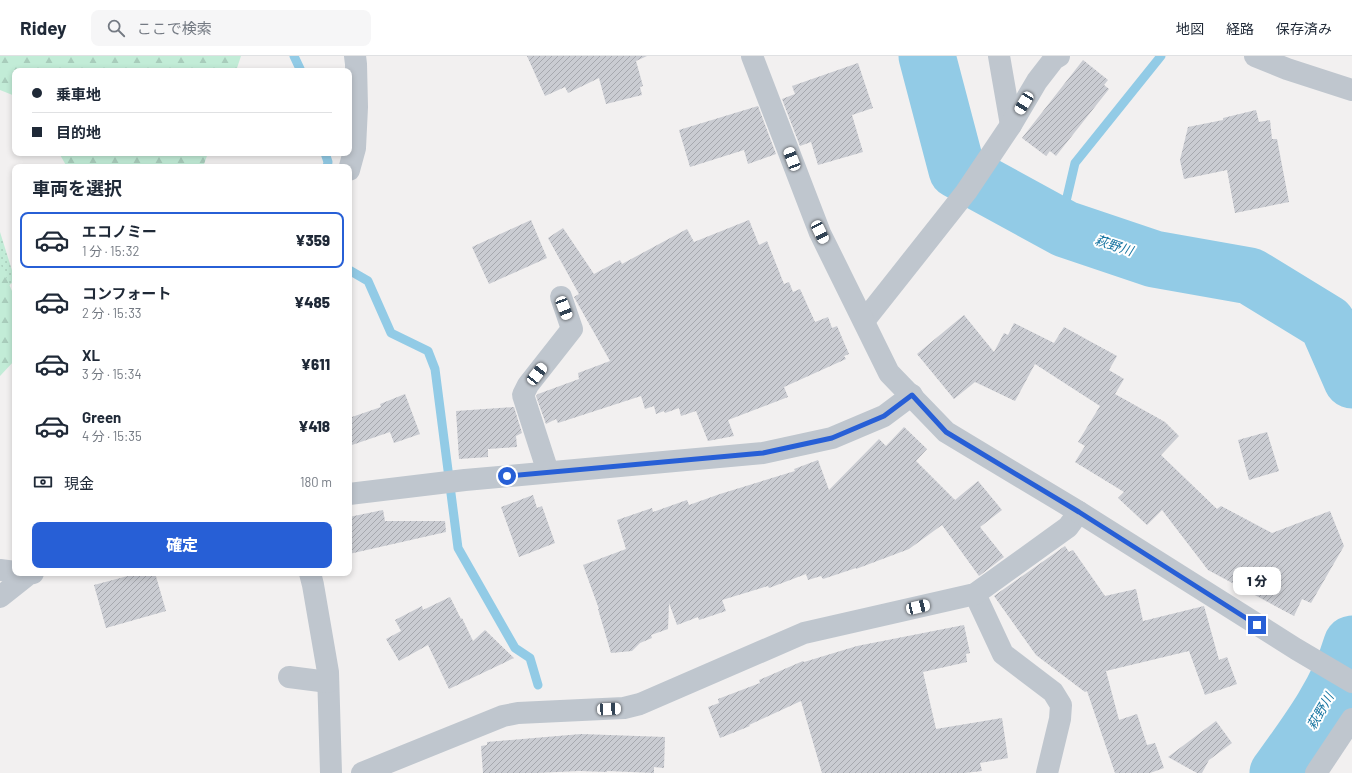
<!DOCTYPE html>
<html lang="ja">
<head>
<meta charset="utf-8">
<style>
  :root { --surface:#fff; --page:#f6f6f7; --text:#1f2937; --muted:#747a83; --line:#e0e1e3; --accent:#275fd6 }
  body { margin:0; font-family:Barlow,"Noto Sans JP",sans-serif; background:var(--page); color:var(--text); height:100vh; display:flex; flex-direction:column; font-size:15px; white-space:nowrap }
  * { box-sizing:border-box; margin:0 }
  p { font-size:13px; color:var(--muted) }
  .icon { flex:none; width:22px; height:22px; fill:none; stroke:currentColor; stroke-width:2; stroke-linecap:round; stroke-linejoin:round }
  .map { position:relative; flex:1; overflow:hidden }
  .details { position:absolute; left:12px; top:108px; width:340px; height:412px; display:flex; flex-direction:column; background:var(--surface); border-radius:8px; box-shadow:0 2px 6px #0003 }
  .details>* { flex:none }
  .top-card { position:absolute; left:12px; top:12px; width:340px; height:88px; border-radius:8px; box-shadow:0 2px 6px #0003; display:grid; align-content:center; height:88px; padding:0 20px; background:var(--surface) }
  .end { position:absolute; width:18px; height:18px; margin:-9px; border:5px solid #275fd6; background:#fff; box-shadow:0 0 0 2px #fff }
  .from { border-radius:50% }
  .bubble { position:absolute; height:28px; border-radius:8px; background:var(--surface); box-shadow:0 2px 6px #0003; font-size:13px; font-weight:800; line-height:28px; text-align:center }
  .car { position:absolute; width:12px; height:24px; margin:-12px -6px; border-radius:5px; box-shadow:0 0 3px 1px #0007; background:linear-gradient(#fff 24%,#345 0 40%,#fff 0 76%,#345 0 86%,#fff 0) }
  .top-card b { display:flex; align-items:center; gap:14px; height:38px; font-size:15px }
  .top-card b+b { border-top:1px solid var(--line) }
  .top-card i { width:10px; height:10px; background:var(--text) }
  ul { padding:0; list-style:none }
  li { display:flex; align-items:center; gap:12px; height:56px; margin:0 8px 6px; padding:0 12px; border:2px solid transparent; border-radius:8px }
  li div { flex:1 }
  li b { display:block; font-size:15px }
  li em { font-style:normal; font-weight:800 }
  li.selected { border-color:var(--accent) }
  li>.icon { width:36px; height:36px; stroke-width:1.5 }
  h2 { padding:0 20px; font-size:18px; line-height:48px }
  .pay { display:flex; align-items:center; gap:10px; height:44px; padding:0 20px; font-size:15px }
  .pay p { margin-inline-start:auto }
  .cta { display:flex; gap:8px; margin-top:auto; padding:8px 20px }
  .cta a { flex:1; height:46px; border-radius:8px; background:var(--accent); color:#fff; font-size:16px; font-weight:800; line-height:46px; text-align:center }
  header { display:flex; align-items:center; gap:24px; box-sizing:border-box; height:56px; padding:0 20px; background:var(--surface); border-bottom:1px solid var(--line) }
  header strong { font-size:19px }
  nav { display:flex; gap:22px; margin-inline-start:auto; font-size:14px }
  .search { width:280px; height:36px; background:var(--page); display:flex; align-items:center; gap:10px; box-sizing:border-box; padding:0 14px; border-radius:8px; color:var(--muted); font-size:15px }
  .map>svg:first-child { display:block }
  .grass { fill:url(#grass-dots) }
  .forest { fill:url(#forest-firs) }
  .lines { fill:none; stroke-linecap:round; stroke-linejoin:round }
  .stream { stroke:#92cbe6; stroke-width:9 }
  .river { stroke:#92cbe6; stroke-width:57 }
  .building { fill:url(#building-hatch) }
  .minor { stroke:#bfc6ce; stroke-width:22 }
  .tertiary { stroke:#bfc6ce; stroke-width:22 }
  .route { stroke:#275fd6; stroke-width:5 }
  .labels { text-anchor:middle; stroke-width:4; stroke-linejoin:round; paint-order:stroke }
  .water-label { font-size:13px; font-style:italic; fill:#1775a1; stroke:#fff }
</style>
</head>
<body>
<header>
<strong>Ridey</strong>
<div class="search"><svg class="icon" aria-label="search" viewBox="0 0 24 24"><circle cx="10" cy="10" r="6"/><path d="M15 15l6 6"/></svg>ここで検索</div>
<nav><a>地図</a><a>経路</a><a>保存済み</a></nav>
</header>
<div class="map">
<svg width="1352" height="717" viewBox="0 0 1352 717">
  <defs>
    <pattern id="grass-dots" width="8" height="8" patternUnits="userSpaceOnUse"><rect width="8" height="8" fill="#c2ecd7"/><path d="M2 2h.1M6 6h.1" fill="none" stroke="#a8ccbb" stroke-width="1.8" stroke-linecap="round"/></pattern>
    <pattern id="forest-firs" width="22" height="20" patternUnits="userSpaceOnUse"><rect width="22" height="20" fill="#c2ecd7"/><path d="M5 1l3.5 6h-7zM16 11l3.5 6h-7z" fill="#a8ccbb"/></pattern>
    <pattern id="building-hatch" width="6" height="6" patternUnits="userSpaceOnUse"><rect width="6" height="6" fill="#caccd2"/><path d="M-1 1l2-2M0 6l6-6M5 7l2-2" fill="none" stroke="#a6a8ae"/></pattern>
  </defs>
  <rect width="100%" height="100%" fill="#f2f0f0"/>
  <polygon class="grass" points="0,176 15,224 0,238"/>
  <g class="forest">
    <polygon points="0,0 241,0 236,15 15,15 15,40 0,34"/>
    <polygon points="59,97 208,97 203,111 67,111"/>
    <polygon points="0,207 15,242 15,304 0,320"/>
  </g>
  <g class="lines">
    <g class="stream">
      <polyline points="294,0 301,15"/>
      <polyline points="325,97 328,106 327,111"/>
      <polyline points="1060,171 1075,107 1161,0"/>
      <polyline points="349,214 368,225 391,277 428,295 435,313 458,492 515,592 530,602 538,629"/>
    </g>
    <g class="river">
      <polyline points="927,0 957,114 1065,173 1154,203 1250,220 1327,267 1352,324"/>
      <path d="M 1278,717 C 1307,677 1338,636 1352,588"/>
    </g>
  </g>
  <g class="building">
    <polygon points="527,0 647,0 636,5 643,30 640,31 642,39 606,48 599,22 568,37 565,31 545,40"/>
    <polygon points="1083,4 1108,24 1104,29 1109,33 1056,100 1050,95 1046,100 1022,82"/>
    <polygon points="858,7 873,52 852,59 863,96 818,109 811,86 800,90 782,43 795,38 792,30"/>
    <polygon points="758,50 776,98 748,108 744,94 690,111 679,74"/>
    <polygon points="1256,54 1259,66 1270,64 1272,83 1277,83 1289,146 1235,157 1227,114 1184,123 1180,104 1188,71 1223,64 1223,62"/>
    <polygon points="531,164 547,202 489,228 472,191"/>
    <polygon points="749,164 759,189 767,185 784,228 789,226 793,236 800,233 815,266 828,261 832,272 837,270 849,298 844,300 846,303 784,331 788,341 728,364 734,380 708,385 696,355 681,360 679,352 665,357 664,355 656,358 654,350 645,353 641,340 558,367 556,363 546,368 536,340 538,338 579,323 578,317 610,305 574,241 579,238 548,182 563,172 594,218 620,204 622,208 687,173 694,186"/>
    <polygon points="964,259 994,296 1004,277 1008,279 1014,267 1054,287 1064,271 1117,300 1109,314 1124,323 1115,338 1165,366 1179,380 1161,399 1217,453 1221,450 1272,477 1330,455 1344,490 1311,547 1302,543 1294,560 1208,514 1162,454 1147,469 1118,442 1124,436 1075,406 1085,390 1078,386 1100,350 1035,308 1015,345 975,326 954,343 917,298"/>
    <polygon points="405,338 420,378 394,387 390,376 349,390 349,362 381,351 380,348"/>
    <polygon points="514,351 522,377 516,380 517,391 488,393 488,401 459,403 456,355"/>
    <polygon points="904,371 927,393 916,405 955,444 978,425 1002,454 980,471 1004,501 979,520 942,469 909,493 856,513 856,512 823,523 821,520 808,524 806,518 769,532 768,530 722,544 726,555 699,564 698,561 677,569 669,547 668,573 651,579 652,582 640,587 632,595 611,597 598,553 599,553 583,509 626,493 617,464 652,452 653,456 687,444 689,449 720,438 795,415 794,413 818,404 829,434 879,383 886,390"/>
    <polygon points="1267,376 1279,415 1249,424 1238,384"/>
    <polygon points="533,439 537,452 542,450 555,487 519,501 501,451"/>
    <polygon points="383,454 385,465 445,465 446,476 349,498 349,461"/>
    <polygon points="1065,490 1069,496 1073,494 1105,540 1136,533 1143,565 1204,550 1219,604 1227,601 1237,628 1205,639 1189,595 1106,615 1119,664 1137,658 1147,689 1155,687 1164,712 1150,717 1115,717 1087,635 1085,636 1036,599 994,540"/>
    <polygon points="139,517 155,517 166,555 106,572 94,529"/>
    <polygon points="450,541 461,563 462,562 473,585 485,574 514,602 449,633 428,589 399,605 386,583 401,575 395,564 422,550 423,554"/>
    <polygon points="964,569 970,597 966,598 967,606 923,616 936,673 1002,662 1008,702 980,707 982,715 965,717 822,717 801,645 749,669 750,670 720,682 708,651 719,647 718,643 760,627 759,624 803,605 804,606 857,590"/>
    <polygon points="1216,665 1232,687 1209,704 1202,717 1197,717 1168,701"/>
    <polygon points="581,678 665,681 664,712 654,711 654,717 607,715 607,716 579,715 537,717 483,717 481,690 487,689 487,686"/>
  </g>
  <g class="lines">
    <g class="minor">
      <polyline points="999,0 1011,69"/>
      <polyline points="1255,0 1287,13 1352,34"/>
      <polyline points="349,114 355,92 357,51 356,8 355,0"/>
      <polyline points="864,265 966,136 1011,69 1037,25 1054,3 1059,0"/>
      <polyline points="548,416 523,339 528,329 572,273 561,241"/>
      <polyline points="349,438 465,424 763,397 832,382 884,360 912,339"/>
      <polyline points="0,514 15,516"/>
      <polyline points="310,517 313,529 328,616 331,717"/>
      <polyline points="975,538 1003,598 1053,636 1061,649 1060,663 1047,717"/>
      <polyline points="0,541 29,518 33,517"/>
      <polyline points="289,621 328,626"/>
      <polyline points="362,717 503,660 518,657 624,652 640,648 804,577 975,538 1068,471 1079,456"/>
      <polyline points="1316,717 1352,663"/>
    </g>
    <polyline class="tertiary" points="752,0 820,177 889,317 946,376 1079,456 1296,593 1352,626"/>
  </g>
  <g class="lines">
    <polyline class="route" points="507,420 763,397 832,382 884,360 912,339 946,376 1079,456 1257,569"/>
  </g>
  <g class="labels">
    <g class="water-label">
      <text transform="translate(1114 189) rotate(18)" y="5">萩野川</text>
      <text transform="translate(1320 655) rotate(-60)" y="5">萩野川</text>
    </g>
  </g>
</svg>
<i class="end from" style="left:507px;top:420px"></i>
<i class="end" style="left:1257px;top:569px"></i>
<div class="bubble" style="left:1233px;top:511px;width:48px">1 分</div>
<i class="car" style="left:1024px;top:47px;rotate:211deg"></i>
<i class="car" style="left:792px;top:103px;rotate:339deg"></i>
<i class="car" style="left:820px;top:176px;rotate:154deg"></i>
<i class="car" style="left:564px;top:252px;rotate:159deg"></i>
<i class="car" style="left:537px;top:318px;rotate:38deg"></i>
<i class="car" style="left:918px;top:551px;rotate:77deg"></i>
<i class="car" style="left:609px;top:653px;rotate:87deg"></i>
<div class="top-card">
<b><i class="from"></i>乗車地</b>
<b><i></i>目的地</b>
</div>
<section class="details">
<h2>車両を選択</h2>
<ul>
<li class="selected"><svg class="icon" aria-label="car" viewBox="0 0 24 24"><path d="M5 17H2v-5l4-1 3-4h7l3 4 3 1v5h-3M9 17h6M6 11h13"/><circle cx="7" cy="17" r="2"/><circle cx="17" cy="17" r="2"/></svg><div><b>エコノミー</b><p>1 分 · 15:32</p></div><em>¥359</em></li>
<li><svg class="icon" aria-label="car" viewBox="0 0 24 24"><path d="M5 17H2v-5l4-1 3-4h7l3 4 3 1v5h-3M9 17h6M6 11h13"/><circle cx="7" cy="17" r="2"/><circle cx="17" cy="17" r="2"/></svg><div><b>コンフォート</b><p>2 分 · 15:33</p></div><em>¥485</em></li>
<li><svg class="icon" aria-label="car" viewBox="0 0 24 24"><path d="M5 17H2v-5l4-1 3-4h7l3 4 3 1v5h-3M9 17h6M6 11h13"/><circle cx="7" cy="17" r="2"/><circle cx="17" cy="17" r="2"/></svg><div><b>XL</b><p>3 分 · 15:34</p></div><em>¥611</em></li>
<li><svg class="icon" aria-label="car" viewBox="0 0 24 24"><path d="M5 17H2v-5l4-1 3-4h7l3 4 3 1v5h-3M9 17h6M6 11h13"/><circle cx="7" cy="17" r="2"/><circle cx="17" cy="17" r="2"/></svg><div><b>Green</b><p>4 分 · 15:35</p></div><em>¥418</em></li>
</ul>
<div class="pay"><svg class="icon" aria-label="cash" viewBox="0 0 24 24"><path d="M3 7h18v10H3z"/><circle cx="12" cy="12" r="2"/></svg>現金<p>180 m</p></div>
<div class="cta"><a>確定</a></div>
</section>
</div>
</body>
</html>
